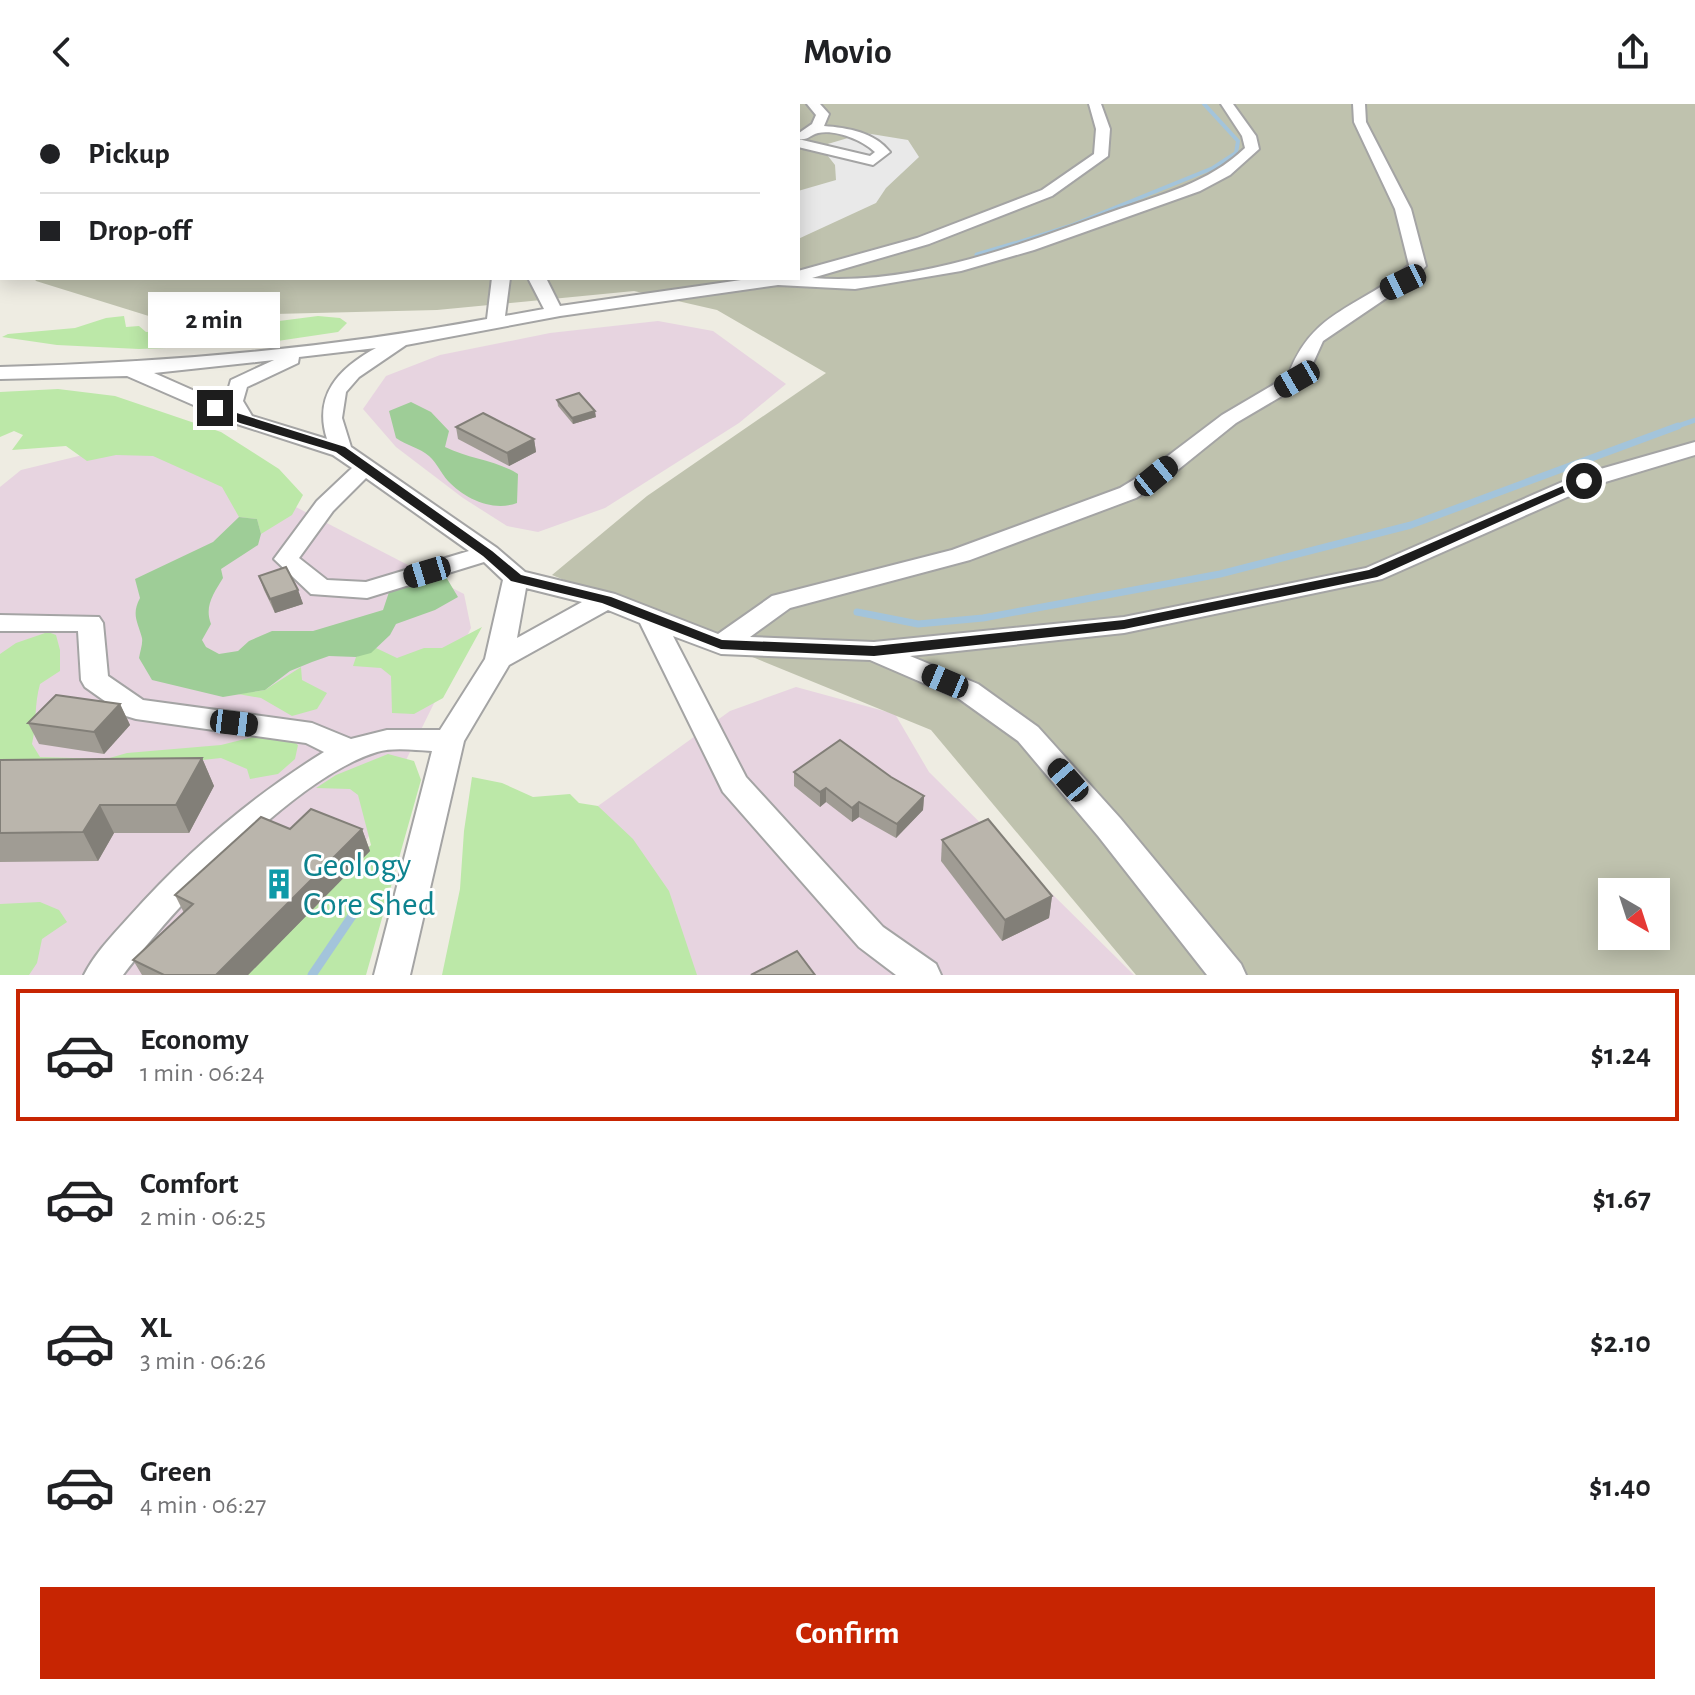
<!DOCTYPE html>
<html lang="en">
<head>
<meta charset="utf-8">
<style>
  :root { --surface:#fff; --page:#f6f6f6; --text:#202124; --muted:#757577; --line:#e0e0e0; --accent:#c72502 }
  body { margin:0; font-family:"Alegreya Sans",sans-serif; background:var(--page); color:var(--text); height:100vh; display:flex; flex-direction:column; font-size:30px; white-space:nowrap }
  * { box-sizing:border-box; margin:0 }
  p { font-size:26px; color:var(--muted) }
  .icon { flex:none; width:44px; height:44px; fill:none; stroke:currentColor; stroke-width:2; stroke-linecap:round; stroke-linejoin:round }
  .map { position:relative; height:871px; overflow:hidden }
  .sheet { display:flex; flex-direction:column; background:var(--surface); flex:1 }
  .sheet>* { flex:none }
  .top-card { position:absolute; left:0px; top:0px; width:800px; height:176px; box-shadow:0 4px 20px #0003; display:grid; align-content:center; height:176px; padding:0 40px; background:var(--surface) }
  .needle { width:52px; rotate:141deg }
  .fabs { position:absolute; left:1598px; top:774px; display:grid; gap:16px }
  .fabs a { display:grid; place-items:center; width:72px; height:72px; border-radius:0px; background:var(--surface); box-shadow:0 4px 20px #0003; font-size:40px }
  .end { position:absolute; width:36px; height:36px; margin:-18px; border:10px solid #1d1d1d; background:#fff; box-shadow:0 0 0 4px #fff }
  .from { border-radius:50% }
  .bubble { position:absolute; height:56px; border-radius:0px; background:var(--surface); box-shadow:0 4px 20px #0003; font-size:26px; font-weight:700; line-height:56px; text-align:center }
  .car { position:absolute; width:24px; height:48px; margin:-24px -12px; border-radius:10px; box-shadow:0 0 6px 2px #0007; background:linear-gradient(#222 24%,#8ab4d8 0 40%,#222 0 76%,#8ab4d8 0 86%,#222 0) }
  .top-card b { display:flex; align-items:center; gap:28px; height:76px; font-size:30px }
  .top-card b+b { border-top:2px solid var(--line) }
  .top-card i { width:20px; height:20px; background:var(--text) }
  ul { padding:14px 0 0; list-style:none }
  li { display:flex; align-items:center; gap:24px; height:132px; margin:0 16px 12px; padding:0 24px; border:4px solid transparent; border-radius:0px }
  li div { flex:1 }
  li b { display:block; font-size:30px }
  li em { font-style:normal; font-weight:700 }
  li.active { border-color:var(--accent) }
  li>.icon { width:72px; height:72px; stroke-width:1.5 }
  .action { display:flex; gap:16px; margin-top:auto; padding:16px 40px }
  .action a { flex:1; height:92px; border-radius:0px; background:var(--accent); color:#fff; font-size:32px; font-weight:700; line-height:92px; text-align:center }
  header { display:flex; justify-content:space-between; align-items:center; height:104px; padding:0 40px; background:var(--surface); font-size:36px; font-weight:700 }
  .map>svg:first-child { display:block }
  .industrial { fill:#e7d4e0 }
  .construction { fill:#bfc2ae; fill-rule:evenodd }
  .grass { fill:#bce8a8 }
  .forest { fill:#9ecd97 }
  .parking { fill:#e9e9e9 }
  .lines { fill:none; stroke-linecap:round; stroke-linejoin:round }
  .stream-far3 { stroke:#a3c4db; stroke-width:4 }
  .stream-far2 { stroke:#a3c4db; stroke-width:5 }
  .stream-far1 { stroke:#a3c4db; stroke-width:7 }
  .stream { stroke:#a3c4db; stroke-width:9 }
  .street-casing { stroke:#a4a4a4; stroke-width:4 }
  .street { fill:#fff; fill-rule:evenodd }
  .wall { fill:#a09c94 }
  .shaded-wall { fill:#827f78 }
  .building { fill:#bab5ac; stroke:#827f78; stroke-width:2 }
  .route { fill:#1d1d1d }
  .labels { text-anchor:middle; stroke-width:6; stroke-linejoin:round; paint-order:stroke }
  .near-culture-label { font-size:34px; fill:#0d838f; stroke:#fff; text-anchor:start }
</style>
</head>
<body>
<header><svg class="icon" aria-label="back" viewBox="0 0 24 24"><path d="M15 5l-7 7 7 7"/></svg>Movio<svg class="icon" aria-label="share" viewBox="0 0 24 24"><path d="M12 15V3M7 8l5-5 5 5M5 13v7h14v-7"/></svg></header>
<div class="map">
<svg width="1695" height="871" viewBox="0 0 1695 871">
  <rect width="100%" height="100%" fill="#eeece2"/>
  <g class="industrial">
    <polygon points="658,217 713,227 786,280 739,319 605,404 538,428 507,422 463,394 396,343 363,305 386,272 440,251 550,229"/>
    <polygon points="176,341 464,490 471,524 351,768 261,871 0,871 0,383 21,366 120,342"/>
    <polygon points="796,583 895,610 929,668 1134,871 689,871 676,807 598,702 730,607"/>
  </g>
  <path class="construction" d="M 319,0 L 1695,0 L 1695,871 L 1136,871 L 931,626 L 552,471 L 647,392 L 826,269 L 717,206 L 634,187 L 437,206 L 152,213 L 36,177 L 34,174 L 798,174 L 798,2 L 315,2 ZM 1612,788 L 1656,788 L 1656,832 L 1612,832 Z"/>
  <g class="grass">
    <polygon points="124,212 126,223 139,222 146,228 185,225 209,226 318,212 340,214 347,219 338,228 264,239 238,236 194,243 139,245 57,241 2,233 8,230 75,224 106,214"/>
    <polygon points="58,285 115,292 221,328 279,365 303,391 292,411 261,430 257,415 239,413 222,383 153,352 116,351 87,357 66,342 12,346 23,331 14,327 0,333 0,288"/>
    <polygon points="482,523 443,594 414,610 392,609 391,572 381,564 353,562 356,553 376,544 397,554 424,544 442,544"/>
    <path d="M 48,528 L 56,531 L 60,546 L 60,567 L 40,580 C 34,601 37,618 32,640 L 40,653 L 106,655 L 127,649 L 221,641 L 253,633 L 288,634 L 298,641 L 295,655 L 278,670 L 250,675 L 247,665 L 221,654 L 0,678 L 0,550 L 16,539 Z"/>
    <polygon points="301,563 302,576 327,589 317,605 292,612 261,594 238,590 265,586"/>
    <polygon points="388,650 414,657 421,676 366,871 238,871 371,741 358,691 350,685 316,684 336,671"/>
    <polygon points="472,673 502,679 533,693 570,690 579,699 598,702 633,735 669,787 697,871 442,871 460,785 464,727"/>
    <polygon points="40,798 59,806 67,818 42,835 37,859 29,871 0,871 0,800"/>
  </g>
  <g class="forest">
    <path d="M 411,298 L 431,308 L 449,327 L 445,343 C 469,355 496,356 518,370 L 517,399 C 493,408 465,395 448,377 C 441,369 437,359 429,352 C 420,344 406,341 396,334 L 389,307 Z"/>
    <path d="M 239,413 L 257,415 L 261,430 L 258,441 L 221,465 L 223,474 C 214,489 204,502 211,520 L 202,536 L 206,543 L 219,550 L 238,547 L 249,537 L 272,527 L 313,527 L 383,506 L 390,485 L 407,478 L 446,473 L 458,493 L 435,506 L 396,520 L 390,531 L 371,549 L 356,553 L 329,552 L 312,558 L 290,567 L 265,586 L 223,593 L 152,576 L 139,554 C 140,548 143,540 142,534 C 138,518 131,511 140,494 L 135,475 L 213,438 Z"/>
  </g>
  <polygon class="parking" points="865,29 908,36 919,53 886,84 876,99 798,135 798,87 836,76 835,61 824,47 814,44"/>
  <g class="lines">
    <polyline class="stream-far3" points="1007,142 1070,122 1213,64 1236,49 1238,37 1204,0"/>
    <g class="stream-far2">
      <polyline points="977,151 1014,140"/>
      <polyline points="1672,324 1695,316"/>
    </g>
    <polyline class="stream-far1" points="857,508 918,520 983,514 1220,470 1411,421 1678,322"/>
    <polyline class="stream" points="312,871 354,809"/>
    <g class="street-casing">
      <g id="street">
        <polygon points="88,0 131,0 87,2"/>
        <path d="M 807,0 L 820,0 L 829,10 L 824,22 C 848,24 874,28 890,48 L 873,61 L 798,43 L 798,35 L 870,52 L 875,48 C 863,36 835,25 818,29 C 810,31 809,36 799,35 L 799,29 L 812,20 L 816,11 Z"/>
        <path d="M 1089,0 L 1101,0 L 1110,25 L 1108,52 L 1052,92 L 929,140 L 812,174 C 915,182 1018,141 1114,107 C 1160,91 1209,79 1245,44 L 1242,32 L 1221,0 L 1233,0 L 1256,32 L 1259,45 L 1230,71 L 1200,87 L 1034,146 L 961,167 L 855,185 L 778,181 L 560,212 L 406,241 L 359,273 L 346,288 L 342,314 L 351,343 L 497,444 L 525,468 L 615,490 L 718,530 L 772,492 L 952,446 L 1120,384 L 1148,367 L 1222,311 L 1288,272 C 1312,204 1363,204 1409,161 L 1395,105 L 1354,18 L 1353,0 L 1365,0 L 1366,18 L 1411,105 L 1426,162 L 1413,176 L 1323,237 L 1304,279 L 1236,319 L 1164,377 L 1136,394 L 970,456 L 790,504 L 750,533 L 874,538 L 1124,513 L 1366,464 L 1576,372 L 1695,338 L 1695,351 L 1592,382 L 1382,475 L 1124,529 L 910,552 L 978,580 L 1038,623 L 1120,714 L 1241,860 L 1246,871 L 1207,871 L 1098,732 L 1018,637 L 958,594 L 870,556 L 721,550 L 673,532 L 746,673 L 883,823 L 936,860 L 941,871 L 896,871 L 859,843 L 723,688 L 640,519 L 608,506 L 509,561 L 464,637 L 410,871 L 374,871 L 432,647 C 415,646 393,643 377,648 C 295,673 175,802 123,871 L 84,871 C 95,849 113,831 129,813 C 186,749 251,693 324,648 L 306,639 L 136,615 L 126,612 L 85,583 L 81,576 L 78,527 L 0,527 L 0,511 L 99,513 L 103,519 L 108,572 L 143,596 L 312,619 L 351,635 L 387,626 L 440,626 L 485,555 L 503,476 L 484,458 L 367,494 L 311,490 L 274,455 L 317,397 L 352,364 L 333,351 L 237,320 L 127,272 L 0,275 L 0,263 C 163,259 326,245 487,215 L 492,174 L 510,174 L 505,212 L 544,205 L 528,174 L 546,174 L 560,202 L 755,174 L 798,174 L 798,167 L 917,134 L 1042,86 L 1094,50 L 1096,25 ZM 376,244 C 339,264 313,291 327,335 L 252,312 L 243,297 L 247,283 L 298,259 L 299,253 ZM 274,256 L 231,276 L 224,300 L 154,269 ZM 366,374 L 469,447 L 366,478 L 327,476 L 299,454 L 333,407 ZM 526,484 L 582,498 L 517,534 Z"/>
        <polygon points="0,1 5,2 2,2 2,9"/>
      </g>
    </g>
    <use href="#street" class="street"/>
  </g>
  <g class="wall">
    <polygon points="557,296 596,313 573,320 558,302"/>
    <polygon points="456,323 534,335 536,348 509,362 458,335"/>
    <polygon points="259,472 298,486 303,500 275,509 264,486"/>
    <polygon points="120,600 130,621 104,650 39,640 28,619"/>
    <polygon points="202,654 214,682 189,729 114,729 98,757 0,758 0,656"/>
    <polygon points="794,668 891,673 924,692 923,706 896,734 859,713 852,718 826,698 820,703 794,682"/>
    <polygon points="290,725 362,725 370,747 248,871 142,871 133,856 184,809 175,791"/>
    <polygon points="942,736 1052,792 1049,814 1002,837 941,757"/>
  </g>
  <g class="shaded-wall">
    <polygon points="595,307 596,313 573,320 572,314"/>
    <polygon points="534,335 536,348 509,362 507,349"/>
    <polygon points="298,486 303,500 275,509 270,495"/>
    <polygon points="120,600 130,621 104,650 94,628"/>
    <polygon points="202,654 214,682 189,729 176,701"/>
    <polygon points="826,684 826,698 820,703 820,688"/>
    <polygon points="924,692 923,706 896,734 897,720"/>
    <polygon points="859,698 859,713 852,718 852,704"/>
    <polygon points="100,701 114,729 98,757 83,728"/>
    <polygon points="362,725 370,747 248,871 216,871"/>
    <polygon points="1052,792 1049,814 1002,837 1005,816"/>
  </g>
  <g class="building">
    <polygon points="579,289 595,307 572,314 557,296"/>
    <polygon points="483,309 534,335 507,349 456,323"/>
    <polygon points="286,463 298,486 270,495 259,472"/>
    <polygon points="56,591 120,600 94,628 28,619"/>
    <polygon points="840,636 891,673 924,692 897,720 859,698 852,704 826,684 820,688 794,668"/>
    <polygon points="202,654 176,701 100,701 83,728 0,729 0,656"/>
    <polygon points="311,705 362,725 216,871 164,871 133,856 193,800 175,791 261,713 290,725"/>
    <polygon points="988,715 1052,792 1005,816 942,736"/>
    <polygon points="797,847 815,871 751,871"/>
  </g>
  <polygon class="route" points="211,301 345,343 492,447 521,471 611,493 722,536 874,542 1124,516 1369,466 1579,375 1590,377 1377,473 1124,525 874,552 721,545 602,499 511,477 483,452 336,348 240,319 211,306"/>
  <defs>
    <g id="building-bare" transform="scale(2.4)"><path d="M-4-6H4V6H1V3H-1V6H-4ZM-2.5-4.3h1.7v1.8h-1.7ZM.8-4.3h1.7v1.8H.8ZM-2.5-1h1.7V.8h-1.7ZM.8-1h1.7V.8H.8Z" fill="#0f9aa8" stroke="#fff" stroke-width="2.5" paint-order="stroke"/></g>
  </defs>
  <g fill-rule="evenodd">
    <use href="#building-bare" x="279" y="780"/>
  </g>
  <g class="labels">
    <g class="near-culture-label">
      <text x="303" y="772">Geology<tspan x="303" dy="39">Core Shed</tspan></text>
    </g>
  </g>
</svg>
<div class="fabs">
<a><svg class="needle" viewBox="-14 -14 28 28"><path d="M0-13l5 13h-10z" fill="#e53935"/><path d="M0 13l5-13h-10z" fill="#757577"/></svg></a>
</div>
<i class="end from" style="left:1584px;top:377px"></i>
<i class="end" style="left:215px;top:304px"></i>
<div class="bubble" style="left:148px;top:188px;width:132px">2 min</div>
<i class="car" style="left:1403px;top:178px;rotate:244deg"></i>
<i class="car" style="left:1297px;top:275px;rotate:240deg"></i>
<i class="car" style="left:1156px;top:372px;rotate:51deg"></i>
<i class="car" style="left:427px;top:468px;rotate:253deg"></i>
<i class="car" style="left:945px;top:577px;rotate:293deg"></i>
<i class="car" style="left:234px;top:619px;rotate:97deg"></i>
<i class="car" style="left:1068px;top:676px;rotate:319deg"></i>
<div class="top-card">
<b><i class="from"></i>Pickup</b>
<b><i></i>Drop-off</b>
</div>
</div>
<section class="sheet">
<ul>
<li class="active"><svg class="icon" aria-label="car" viewBox="0 0 24 24"><path d="M5 17H2v-5l4-1 3-4h7l3 4 3 1v5h-3M9 17h6M6 11h13"/><circle cx="7" cy="17" r="2"/><circle cx="17" cy="17" r="2"/></svg><div><b>Economy</b><p>1 min · 06:24</p></div><em>$1.24</em></li>
<li><svg class="icon" aria-label="car" viewBox="0 0 24 24"><path d="M5 17H2v-5l4-1 3-4h7l3 4 3 1v5h-3M9 17h6M6 11h13"/><circle cx="7" cy="17" r="2"/><circle cx="17" cy="17" r="2"/></svg><div><b>Comfort</b><p>2 min · 06:25</p></div><em>$1.67</em></li>
<li><svg class="icon" aria-label="car" viewBox="0 0 24 24"><path d="M5 17H2v-5l4-1 3-4h7l3 4 3 1v5h-3M9 17h6M6 11h13"/><circle cx="7" cy="17" r="2"/><circle cx="17" cy="17" r="2"/></svg><div><b>XL</b><p>3 min · 06:26</p></div><em>$2.10</em></li>
<li><svg class="icon" aria-label="car" viewBox="0 0 24 24"><path d="M5 17H2v-5l4-1 3-4h7l3 4 3 1v5h-3M9 17h6M6 11h13"/><circle cx="7" cy="17" r="2"/><circle cx="17" cy="17" r="2"/></svg><div><b>Green</b><p>4 min · 06:27</p></div><em>$1.40</em></li>
</ul>
<div class="action"><a>Confirm</a></div>
</section>
</body>
</html>
